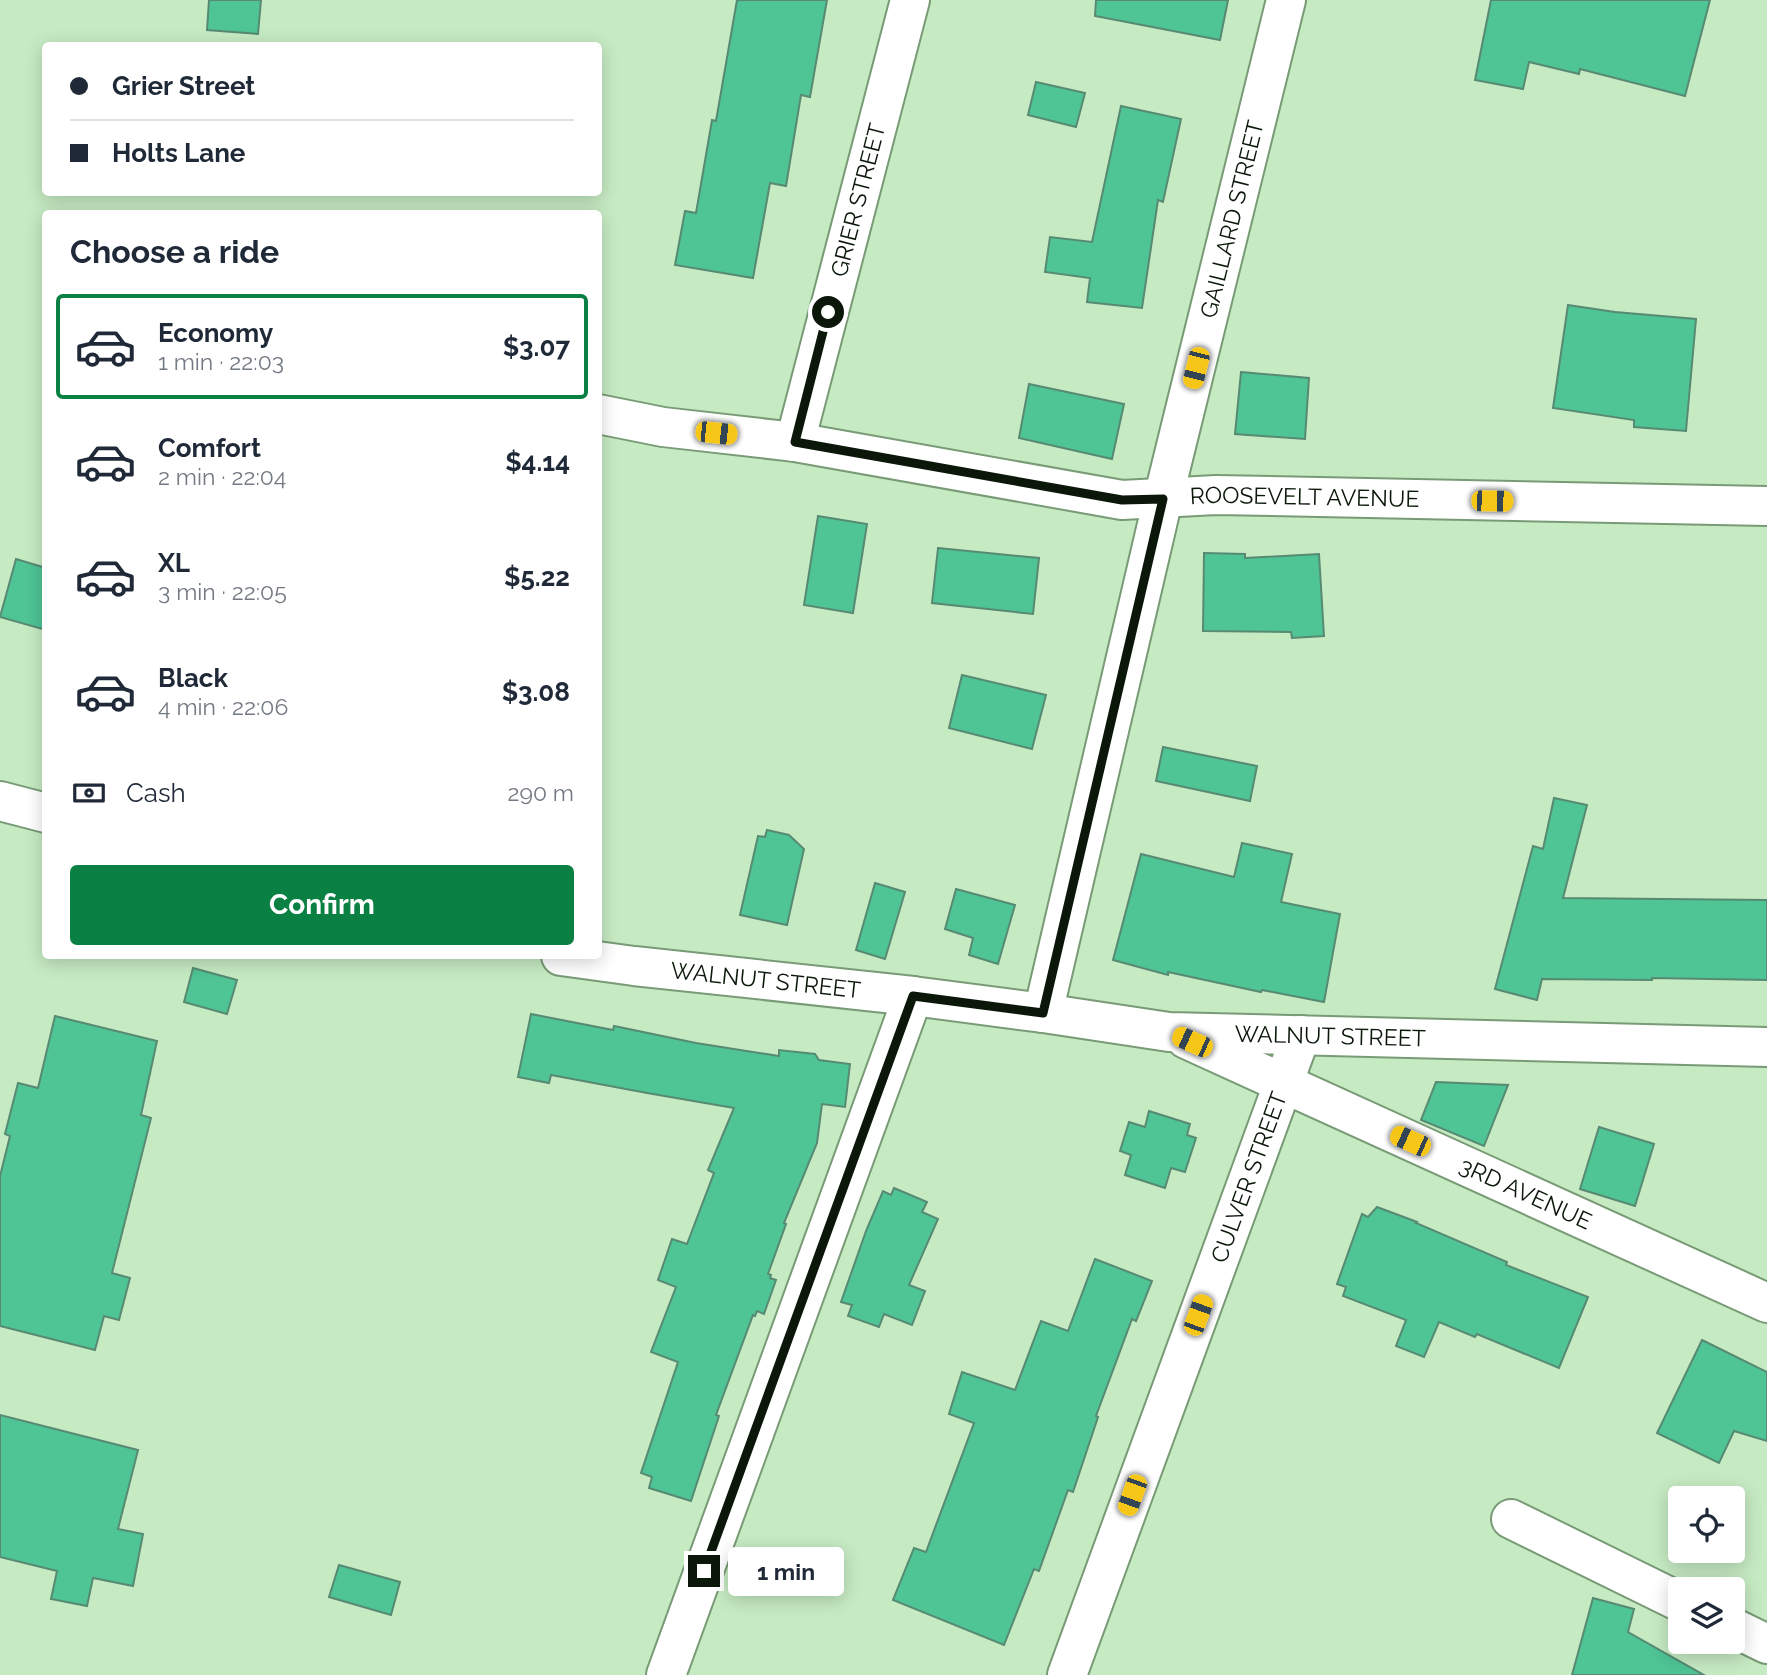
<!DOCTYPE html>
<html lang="en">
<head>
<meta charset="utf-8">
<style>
  :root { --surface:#fff; --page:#f2f2f3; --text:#1f2937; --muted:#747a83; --line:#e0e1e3; --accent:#0b8043 }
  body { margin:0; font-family:Raleway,sans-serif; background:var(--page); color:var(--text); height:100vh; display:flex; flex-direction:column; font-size:26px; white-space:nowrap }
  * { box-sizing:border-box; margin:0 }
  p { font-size:23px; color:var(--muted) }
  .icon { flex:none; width:38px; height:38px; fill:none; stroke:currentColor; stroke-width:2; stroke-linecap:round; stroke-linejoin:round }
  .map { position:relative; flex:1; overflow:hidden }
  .sheet { position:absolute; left:42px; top:210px; width:560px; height:749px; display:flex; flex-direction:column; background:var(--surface); border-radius:7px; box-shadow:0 4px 18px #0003 }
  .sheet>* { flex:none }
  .hud { position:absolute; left:42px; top:42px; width:560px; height:154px; border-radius:7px; box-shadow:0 4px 18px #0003; display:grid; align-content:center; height:154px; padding:0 28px; background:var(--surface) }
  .fabs { position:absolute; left:1668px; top:1486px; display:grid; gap:14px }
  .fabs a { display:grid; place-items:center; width:77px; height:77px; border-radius:7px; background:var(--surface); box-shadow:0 4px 18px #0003; font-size:35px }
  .end { position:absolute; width:32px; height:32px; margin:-16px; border:9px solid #0a1709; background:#fff; box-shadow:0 0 0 4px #fff }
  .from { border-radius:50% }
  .bubble { position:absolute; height:49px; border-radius:7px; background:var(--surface); box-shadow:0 4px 18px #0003; font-size:23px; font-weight:700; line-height:49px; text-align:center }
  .car { position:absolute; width:21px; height:42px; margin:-21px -10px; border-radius:9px; box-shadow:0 0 5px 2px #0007; background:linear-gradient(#f5c518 24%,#345 0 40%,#f5c518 0 76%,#345 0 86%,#f5c518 0) }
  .hud b { display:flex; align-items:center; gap:24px; height:66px; font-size:26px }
  .hud b+b { border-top:2px solid var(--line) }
  .hud i { width:18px; height:18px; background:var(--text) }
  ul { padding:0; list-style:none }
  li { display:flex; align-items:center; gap:21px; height:105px; margin:0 14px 10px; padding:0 14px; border:4px solid transparent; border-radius:7px }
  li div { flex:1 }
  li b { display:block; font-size:26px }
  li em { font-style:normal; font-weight:700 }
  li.active { border-color:var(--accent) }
  li>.icon { width:63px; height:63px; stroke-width:1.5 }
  h2 { padding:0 28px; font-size:32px; line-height:84px }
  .pay { display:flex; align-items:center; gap:18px; height:77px; padding:0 28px; font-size:26px }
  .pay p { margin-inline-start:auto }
  .button { display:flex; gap:14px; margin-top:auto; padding:14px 28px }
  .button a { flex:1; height:80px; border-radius:7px; background:var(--accent); color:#fff; font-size:28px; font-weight:700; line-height:80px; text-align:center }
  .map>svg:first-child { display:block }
  .building { fill:#4fc495; stroke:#578a72; stroke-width:2 }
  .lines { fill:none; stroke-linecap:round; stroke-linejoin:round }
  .minor-casing { stroke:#789b76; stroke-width:42 }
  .minor { stroke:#fff; stroke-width:38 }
  .route { stroke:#0a1709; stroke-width:9 }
  .labels { text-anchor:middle; stroke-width:7; stroke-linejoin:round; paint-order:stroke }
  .street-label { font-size:23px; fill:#0a1709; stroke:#c6ebc3 }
</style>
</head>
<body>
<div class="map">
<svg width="1767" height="1675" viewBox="0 0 1767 1675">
  <rect width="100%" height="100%" fill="#c6ebc3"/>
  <g class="building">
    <polygon points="209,0 261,0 258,34 207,30"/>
    <polygon points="737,0 827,0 810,97 801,95 786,186 770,183 753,278 675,265 685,211 696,213 712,120 716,121"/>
    <polygon points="1096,0 1228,0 1220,40 1095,16"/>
    <polygon points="1491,0 1710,0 1685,96 1580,69 1579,74 1529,62 1523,89 1475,80"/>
    <polygon points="1036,82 1085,93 1076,127 1028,115"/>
    <polygon points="1121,106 1181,119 1163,202 1158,200 1142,308 1087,302 1090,278 1045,272 1050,237 1092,242"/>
    <polygon points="1568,305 1615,312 1696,319 1686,431 1634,427 1634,420 1553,408"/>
    <polygon points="1241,372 1309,378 1305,439 1235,434"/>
    <polygon points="1029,384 1124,404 1112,459 1019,438"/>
    <polygon points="818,516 867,524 853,613 804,605"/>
    <polygon points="938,548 1039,558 1033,614 932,603"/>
    <polygon points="1204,553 1245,554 1245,558 1319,554 1324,636 1292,638 1291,632 1203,631"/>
    <polygon points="16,559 46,568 46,630 0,617"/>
    <polygon points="962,675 1046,695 1032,749 949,728"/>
    <polygon points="1163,747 1257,766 1250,801 1156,781"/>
    <polygon points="1554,798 1587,805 1563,898 1767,900 1767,980 1652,978 1652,980 1542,979 1537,1000 1495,989 1533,846 1543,849"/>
    <polygon points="767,830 789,835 804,849 787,925 740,915 758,836 765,837"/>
    <polygon points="1242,843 1292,854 1281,902 1340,914 1324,1002 1262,990 1261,992 1168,972 1168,975 1113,960 1141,854 1234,877"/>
    <polygon points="875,883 905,892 885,959 856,950"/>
    <polygon points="956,889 1015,905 998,964 969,955 973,938 945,929"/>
    <polygon points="193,968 237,980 227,1014 184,1002"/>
    <polygon points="531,1014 613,1030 614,1026 696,1043 779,1056 779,1050 815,1054 819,1060 850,1064 845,1107 822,1104 817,1143 784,1223 786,1224 768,1274 771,1275 770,1278 776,1280 764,1314 757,1311 755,1316 753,1315 716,1415 719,1416 691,1501 649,1488 652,1477 641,1473 678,1362 651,1352 676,1287 658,1280 672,1239 687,1244 714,1173 708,1170 734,1108 647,1093 551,1075 549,1083 518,1077"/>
    <polygon points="55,1016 157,1041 141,1115 151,1118 112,1273 130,1278 119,1320 104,1316 95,1350 0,1326 0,1176 10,1136 5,1134 18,1083 38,1088"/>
    <polygon points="1436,1082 1508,1085 1484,1146 1421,1120"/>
    <polygon points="1149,1111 1190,1124 1187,1135 1196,1138 1185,1172 1171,1168 1165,1188 1125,1175 1131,1155 1120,1151 1129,1122 1145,1127"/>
    <polygon points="1599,1127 1654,1144 1635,1206 1580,1189"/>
    <polygon points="894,1188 927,1202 922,1212 938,1219 909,1285 925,1291 912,1325 884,1314 879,1327 848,1316 852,1305 841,1302 866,1231 883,1191 891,1195"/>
    <polygon points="1377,1207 1417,1222 1416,1223 1507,1262 1506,1265 1588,1297 1559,1368 1477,1334 1475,1337 1439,1322 1424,1357 1396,1346 1406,1320 1343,1296 1346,1287 1337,1284 1362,1214 1368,1217"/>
    <polygon points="1095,1259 1152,1281 1136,1321 1132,1319 1096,1416 1098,1417 1073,1492 1068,1490 1039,1571 1034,1569 1004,1645 893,1600 914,1548 926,1552 974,1423 949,1414 962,1372 1015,1390 1041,1321 1068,1331"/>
    <polygon points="1702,1340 1767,1372 1767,1441 1734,1431 1719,1463 1657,1433"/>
    <polygon points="0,1415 138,1450 118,1529 143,1534 133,1586 93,1578 87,1606 51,1599 57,1571 0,1557"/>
    <polygon points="339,1565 400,1582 391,1615 329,1597"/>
    <polygon points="1593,1598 1634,1609 1628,1632 1704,1675 1572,1675"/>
  </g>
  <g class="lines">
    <g class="minor-casing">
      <g id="minor">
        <path id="s1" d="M 598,414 L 663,427 L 795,442 L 1122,500 L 1216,495 L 1767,506"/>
        <path id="s2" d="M 795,442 L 910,0"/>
        <polyline points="0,801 46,813"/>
        <path id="s3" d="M 561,956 L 634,966 L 913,996 L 1043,1013 L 1169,1032 L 1767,1047"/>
        <path id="s4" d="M 1043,1013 L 1163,499 L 1286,0"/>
        <path id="s5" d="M 1186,1039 L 1767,1303"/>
        <polyline points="1511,1519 1680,1602"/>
        <polyline points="1732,1627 1767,1644"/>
        <polyline points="666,1675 913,996"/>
        <path id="s6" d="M 1067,1675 L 1301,1035"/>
      </g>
    </g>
    <use href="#minor" class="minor"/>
  </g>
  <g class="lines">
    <polyline class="route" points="704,1571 913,996 1043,1013 1163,499 1122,500 795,442 828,312"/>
  </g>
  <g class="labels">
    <g class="street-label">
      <text dy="8" stroke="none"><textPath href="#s2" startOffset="250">GRIER STREET</textPath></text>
      <text dy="8" stroke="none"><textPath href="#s4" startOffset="816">GAILLARD STREET</textPath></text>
      <text dy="8" stroke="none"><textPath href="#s1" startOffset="714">ROOSEVELT AVENUE</textPath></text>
      <text dy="8" stroke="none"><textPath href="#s3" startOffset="206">WALNUT STREET</textPath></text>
      <text dy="8" stroke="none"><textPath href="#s3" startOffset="774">WALNUT STREET</textPath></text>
      <text dy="8" stroke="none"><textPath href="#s6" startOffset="530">CULVER STREET</textPath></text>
      <text dy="8" stroke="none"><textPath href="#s5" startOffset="373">3RD AVENUE</textPath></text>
    </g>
  </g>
</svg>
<div class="fabs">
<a><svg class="icon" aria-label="locate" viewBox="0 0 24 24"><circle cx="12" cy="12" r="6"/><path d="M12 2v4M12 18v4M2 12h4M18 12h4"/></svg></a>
<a><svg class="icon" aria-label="layers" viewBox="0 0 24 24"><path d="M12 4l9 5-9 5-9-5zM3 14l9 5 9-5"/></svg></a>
</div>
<i class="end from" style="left:828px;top:312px"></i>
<i class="end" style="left:704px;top:1571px"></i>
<div class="bubble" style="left:728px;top:1547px;width:116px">1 min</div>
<i class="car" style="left:1196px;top:368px;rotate:194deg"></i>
<i class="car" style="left:716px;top:433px;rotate:96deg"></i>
<i class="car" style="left:1492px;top:501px;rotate:91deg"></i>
<i class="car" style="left:1192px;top:1042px;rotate:294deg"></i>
<i class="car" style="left:1410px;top:1141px;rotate:294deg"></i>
<i class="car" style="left:1198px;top:1315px;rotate:20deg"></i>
<i class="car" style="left:1132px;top:1495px;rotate:200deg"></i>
<div class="hud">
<b><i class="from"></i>Grier Street</b>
<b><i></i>Holts Lane</b>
</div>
<section class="sheet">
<h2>Choose a ride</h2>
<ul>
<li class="active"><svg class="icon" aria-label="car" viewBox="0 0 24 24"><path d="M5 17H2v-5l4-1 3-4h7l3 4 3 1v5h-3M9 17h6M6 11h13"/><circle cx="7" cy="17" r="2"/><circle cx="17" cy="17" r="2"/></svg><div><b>Economy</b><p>1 min · 22:03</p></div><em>$3.07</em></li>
<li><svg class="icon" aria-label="car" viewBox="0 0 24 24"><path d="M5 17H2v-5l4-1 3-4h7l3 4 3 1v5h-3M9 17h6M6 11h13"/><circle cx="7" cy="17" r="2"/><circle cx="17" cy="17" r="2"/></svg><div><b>Comfort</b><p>2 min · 22:04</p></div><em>$4.14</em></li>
<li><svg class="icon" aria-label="car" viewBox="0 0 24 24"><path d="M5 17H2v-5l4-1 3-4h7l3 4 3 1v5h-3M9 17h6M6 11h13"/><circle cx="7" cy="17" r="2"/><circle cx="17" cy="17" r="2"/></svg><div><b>XL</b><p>3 min · 22:05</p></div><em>$5.22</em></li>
<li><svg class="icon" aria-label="car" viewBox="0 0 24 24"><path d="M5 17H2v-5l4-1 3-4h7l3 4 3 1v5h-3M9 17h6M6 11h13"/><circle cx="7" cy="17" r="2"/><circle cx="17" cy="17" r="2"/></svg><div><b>Black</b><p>4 min · 22:06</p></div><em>$3.08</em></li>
</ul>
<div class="pay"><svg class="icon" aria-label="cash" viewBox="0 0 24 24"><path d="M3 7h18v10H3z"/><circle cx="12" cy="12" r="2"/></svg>Cash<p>290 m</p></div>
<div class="button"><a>Confirm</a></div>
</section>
</div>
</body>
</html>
